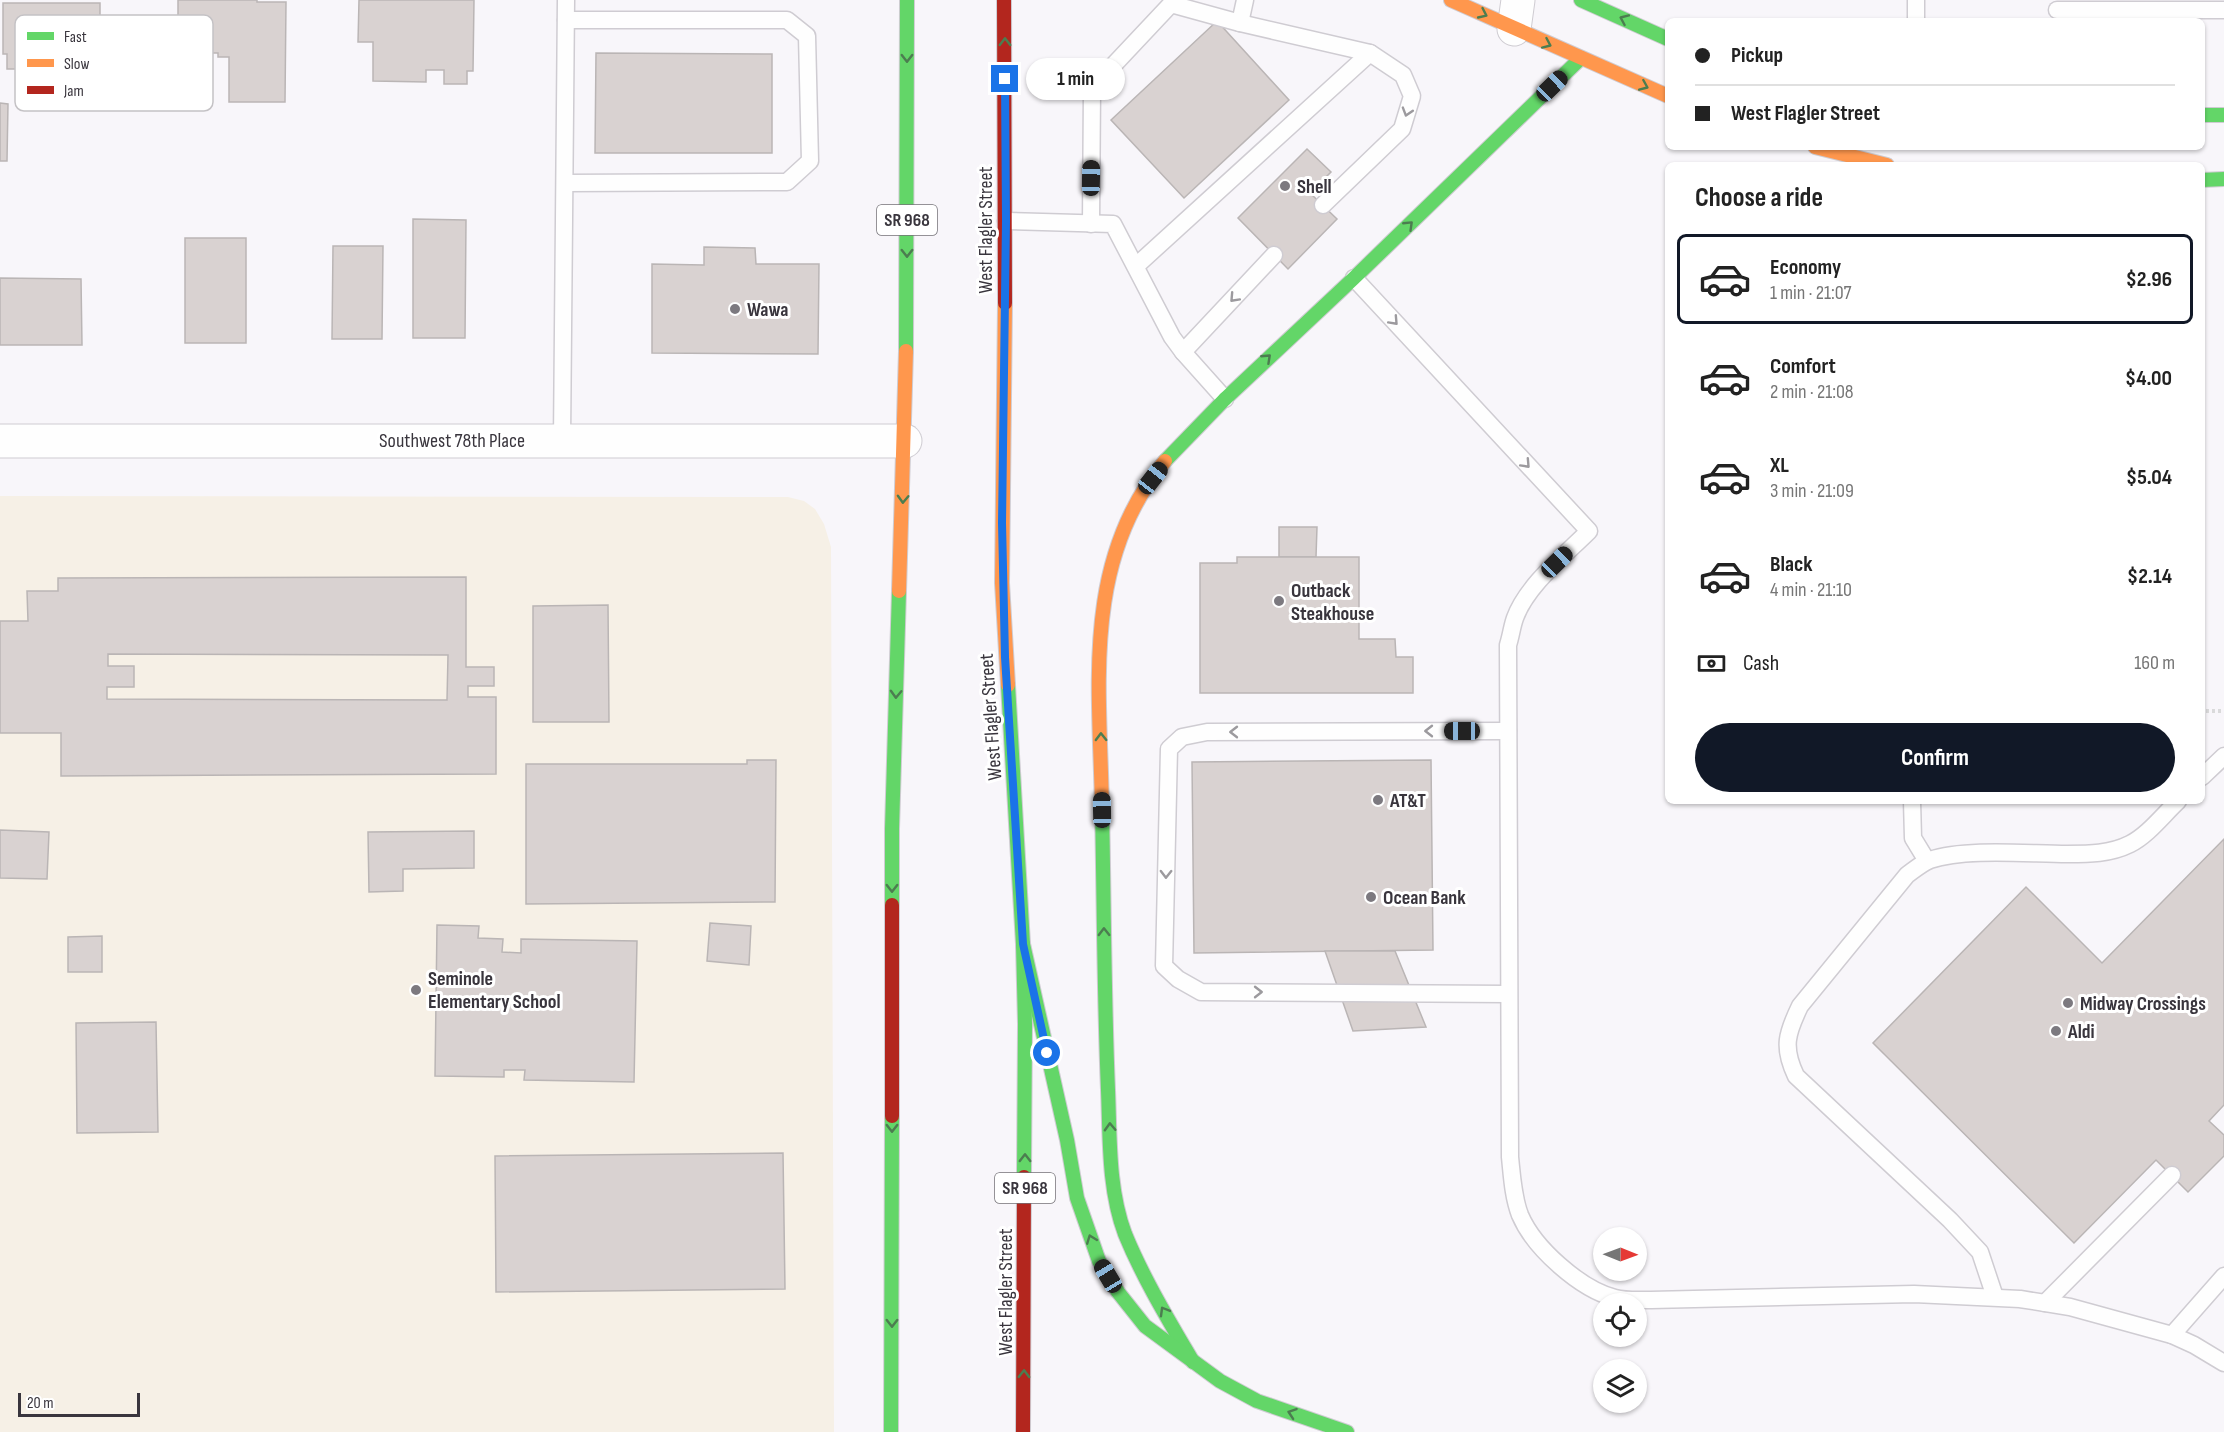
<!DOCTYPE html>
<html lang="en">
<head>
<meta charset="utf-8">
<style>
  :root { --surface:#fff; --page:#f2f2f2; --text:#222; --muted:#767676; --line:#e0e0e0; --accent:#111827 }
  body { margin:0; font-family:"Sofia Sans Condensed",sans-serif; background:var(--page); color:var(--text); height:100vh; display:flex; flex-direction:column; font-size:22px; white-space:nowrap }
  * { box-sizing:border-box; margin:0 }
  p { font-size:20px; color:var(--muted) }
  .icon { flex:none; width:33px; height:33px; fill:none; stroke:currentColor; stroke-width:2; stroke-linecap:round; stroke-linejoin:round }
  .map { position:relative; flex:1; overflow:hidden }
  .drawer { position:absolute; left:1665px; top:162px; width:540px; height:642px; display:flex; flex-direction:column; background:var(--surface); border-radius:9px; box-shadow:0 2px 4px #0004 }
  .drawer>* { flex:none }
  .top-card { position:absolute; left:1665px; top:18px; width:540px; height:132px; border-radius:9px; box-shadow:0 2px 4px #0004; display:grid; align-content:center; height:132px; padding:0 30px; background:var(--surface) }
  .needle { width:39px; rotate:91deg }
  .controls { position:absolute; left:1593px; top:1227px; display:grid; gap:12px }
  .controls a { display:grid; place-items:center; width:54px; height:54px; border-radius:50%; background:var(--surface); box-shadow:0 2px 4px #0004; font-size:30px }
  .scale { position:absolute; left:18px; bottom:15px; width:122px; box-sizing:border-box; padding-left:6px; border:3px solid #39353d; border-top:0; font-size:16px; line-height:21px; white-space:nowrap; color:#39353d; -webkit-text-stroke:4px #fff; paint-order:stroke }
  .end { position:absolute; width:27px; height:27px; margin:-14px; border:8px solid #1a73e8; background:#fff; box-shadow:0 0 0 3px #fff }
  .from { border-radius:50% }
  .bubble { position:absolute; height:42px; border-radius:21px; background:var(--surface); box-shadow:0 2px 4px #0004; font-size:20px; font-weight:700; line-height:42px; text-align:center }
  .car { position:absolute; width:18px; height:36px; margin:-18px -9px; border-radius:8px; box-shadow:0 0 4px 2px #0007; background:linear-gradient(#222 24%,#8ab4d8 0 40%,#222 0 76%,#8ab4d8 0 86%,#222 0) }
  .top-card b { display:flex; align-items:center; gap:21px; height:57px; font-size:22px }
  .top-card b+b { border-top:2px solid var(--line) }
  .top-card i { width:15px; height:15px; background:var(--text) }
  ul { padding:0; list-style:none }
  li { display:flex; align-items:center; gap:18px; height:90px; margin:0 12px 9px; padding:0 18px; border:3px solid transparent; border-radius:9px }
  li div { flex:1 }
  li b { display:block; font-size:22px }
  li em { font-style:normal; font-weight:700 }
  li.on { border-color:var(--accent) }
  li>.icon { width:54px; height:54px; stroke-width:1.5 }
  h2 { padding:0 30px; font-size:27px; line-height:72px }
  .pay { display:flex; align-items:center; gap:15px; height:66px; padding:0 30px; font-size:22px }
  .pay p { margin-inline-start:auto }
  .cta { display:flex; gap:12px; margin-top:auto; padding:12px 30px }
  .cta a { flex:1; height:69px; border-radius:36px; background:var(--accent); color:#fff; font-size:24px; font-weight:700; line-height:69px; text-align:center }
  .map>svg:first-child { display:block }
  .education { fill:#f6f0e6 }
  .building { fill:#d9d2d1; stroke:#bab5b5; stroke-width:1.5; fill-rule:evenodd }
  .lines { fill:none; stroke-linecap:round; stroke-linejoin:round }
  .lane-casing { stroke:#cfccd2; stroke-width:19 }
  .street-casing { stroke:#cfccd2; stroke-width:35 }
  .fast-casing { stroke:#cfccd2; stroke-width:16 }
  .slow-casing { stroke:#cfccd2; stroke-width:16 }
  .jam-casing { stroke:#cfccd2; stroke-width:16 }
  .path { stroke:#dadadb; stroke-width:4; stroke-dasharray:3 3; stroke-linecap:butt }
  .lane { stroke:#fefefe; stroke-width:16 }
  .street { stroke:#fefefe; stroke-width:33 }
  .fast { stroke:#63d668; stroke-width:14 }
  .slow { stroke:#ff974d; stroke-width:14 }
  .jam { stroke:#b3261e; stroke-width:14 }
  .oneway { stroke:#4c7d50 }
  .oneway2 { stroke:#9c9a9e }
  .route { stroke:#1a73e8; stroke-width:8 }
  .poi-dot { fill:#7c797f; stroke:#fff; stroke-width:2 }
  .labels { text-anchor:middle; stroke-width:6; stroke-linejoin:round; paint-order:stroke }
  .shield { fill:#fff; stroke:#747277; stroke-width:1.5 }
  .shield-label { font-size:18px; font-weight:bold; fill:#39353d }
  .poi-label { font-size:20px; font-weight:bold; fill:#39353d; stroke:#fff; text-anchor:start }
  .street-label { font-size:20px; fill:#39353d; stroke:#fff }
  .key { fill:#fff; stroke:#c4c2c5; stroke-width:1.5 }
  .key-label { font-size:16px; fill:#39353d }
</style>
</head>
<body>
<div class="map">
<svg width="2224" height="1432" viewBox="0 0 2224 1432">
  <rect width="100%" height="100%" fill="#f8f6fa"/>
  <polygon class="education" points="0,496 788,497 804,501 815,509 824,524 831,547 834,1432 0,1432"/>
  <g class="building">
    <polygon points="178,0 257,0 257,2 286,2 285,102 229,102 229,57 218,57 218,53 178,53"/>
    <polygon points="359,0 474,0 473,71 467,71 467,84 444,84 444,70 426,70 426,82 373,81 373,42 358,42"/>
    <polygon points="3,3 100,3 100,69 7,69 7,54 3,54"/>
    <polygon points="1217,21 1289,100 1184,198 1111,120"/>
    <polygon points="596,53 772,54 772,153 595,153"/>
    <polygon points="0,103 8,104 7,161 0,161"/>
    <polygon points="1307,149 1331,172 1310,193 1337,219 1288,269 1238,218"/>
    <polygon points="413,219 466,220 465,338 413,338"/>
    <rect x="185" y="238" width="61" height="105"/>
    <polygon points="333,246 383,246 382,339 332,339"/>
    <polygon points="704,247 755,248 756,264 819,264 818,354 652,353 652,264 704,265"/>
    <polygon points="0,278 81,279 82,345 0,345"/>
    <polygon points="1279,527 1317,527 1316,557 1279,557"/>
    <polygon points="1237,557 1359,557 1359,639 1395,639 1396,657 1413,657 1413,693 1200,693 1200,563 1237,563"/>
    <path d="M 466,577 L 466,667 L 494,667 L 494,686 L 468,686 L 468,697 L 496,697 L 496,774 L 61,776 L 61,733 L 0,733 L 0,621 L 28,621 L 27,591 L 58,591 L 58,578 ZM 108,654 L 448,655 L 447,700 L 107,699 L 107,687 L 134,687 L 134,666 L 108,666 Z"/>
    <polygon points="608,605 609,722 533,722 533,606"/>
    <polygon points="747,760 776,760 775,902 526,904 526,764 747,764"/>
    <polygon points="1431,760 1433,950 1194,953 1192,762"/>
    <polygon points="0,830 49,832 47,879 0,878"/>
    <polygon points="474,831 474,868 403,869 403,891 369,892 368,832"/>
    <polygon points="2224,839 2224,1105 2209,1121 2224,1135 2224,1156 2188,1192 2156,1160 2074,1243 1873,1043 2026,887 2102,963"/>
    <polygon points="710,923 751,926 749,965 707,961"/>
    <polygon points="437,925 479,926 478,938 503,939 502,952 521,953 521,939 637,941 634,1082 524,1080 525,1070 504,1070 504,1077 435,1076"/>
    <polygon points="102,936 102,972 68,972 68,937"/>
    <polygon points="1325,951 1395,951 1426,1027 1353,1031"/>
    <polygon points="156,1022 158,1132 77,1133 76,1023"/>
    <polygon points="783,1153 785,1289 496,1292 495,1156"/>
  </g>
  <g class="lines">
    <g class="lane-casing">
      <g id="lane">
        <polyline points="2057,10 2224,10"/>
        <polyline points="1916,21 1916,0"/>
        <polyline points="1240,23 1245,0"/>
        <polyline points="566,183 787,182 810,161 807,36 787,20 566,20"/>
        <polyline points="1323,205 1402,129 1412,96 1403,75 1370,53"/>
        <polyline points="1006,221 1113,224 1172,337 1183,352 1225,399"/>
        <polyline points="1091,224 1092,88 1171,4 1240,23 1370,53 1136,266"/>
        <path d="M 1354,278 L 1589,531 C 1565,555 1527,585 1515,618 C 1512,626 1511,636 1508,645 L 1510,1157 C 1512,1176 1513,1197 1520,1215 C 1534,1248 1580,1289 1615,1298 C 1626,1301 1639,1300 1651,1300 L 1914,1294 L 2020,1299 L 2070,1307 L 2172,1335 L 2194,1345 L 2224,1363"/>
        <polyline points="1183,352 1274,255"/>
        <polyline points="562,440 566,0"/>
        <polyline points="2202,777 2224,756"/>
        <polyline points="1912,801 1913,838 1927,861"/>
        <polyline points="1508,994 1201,992 1178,979 1164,966 1169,749 1182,737 1207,732 1508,731"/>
        <path d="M 1995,1297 L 1980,1252 L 1950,1220 L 1796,1076 C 1782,1047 1787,1033 1800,1006 L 1907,875 C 1914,870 1922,863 1930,860 C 1966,848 2028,854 2067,854 C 2089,854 2110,854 2130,844 C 2148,835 2163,815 2178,801"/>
        <polyline points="2045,1303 2172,1175"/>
        <polyline points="2172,1335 2224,1276"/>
      </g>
    </g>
    <g class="street-casing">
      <g id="street">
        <polyline points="1514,29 1518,0"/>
        <polyline points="0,441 905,441"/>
      </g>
    </g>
    <g class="fast-casing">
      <g id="fast">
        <polyline points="1581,0 1668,39"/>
        <polyline points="2202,115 2224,115"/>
        <polyline points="2202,180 2224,179"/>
        <polyline points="906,351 907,0"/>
        <polyline points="1225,399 1354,278 1581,58"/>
        <polyline points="1165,461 1225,399"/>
        <polyline points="1008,685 1023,944 1025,1024 1024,1177"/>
        <path d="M 1102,809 C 1104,903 1104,996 1108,1090 C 1110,1137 1108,1189 1125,1234 C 1143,1278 1169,1321 1193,1362"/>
        <polyline points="892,905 892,829 899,591"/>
        <polyline points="1023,944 1067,1140 1077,1198 1099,1261 1118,1292 1145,1326 1220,1381 1257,1401 1347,1432"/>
        <polyline points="891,1432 892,1116"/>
      </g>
    </g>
    <g class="slow-casing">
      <g id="slow">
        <polyline points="1451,0 1668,96"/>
        <polyline points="1815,147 1887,165"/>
        <polyline points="1005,303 1002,583 1008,685"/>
        <polyline points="899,591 906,351"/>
        <path d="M 1102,809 C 1100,688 1081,561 1165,461"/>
      </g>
    </g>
    <g class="jam-casing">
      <g id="jam">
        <polyline points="1004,0 1005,303"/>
        <polyline points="892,1116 892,905"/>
        <polyline points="1023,1432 1024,1177"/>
      </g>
    </g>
    <polyline class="path" points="2206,711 2224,711"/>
    <use href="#lane" class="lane"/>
    <use href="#street" class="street"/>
    <use href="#fast" class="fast"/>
    <use href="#slow" class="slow"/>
    <use href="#jam" class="jam"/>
  </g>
  <defs><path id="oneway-chevron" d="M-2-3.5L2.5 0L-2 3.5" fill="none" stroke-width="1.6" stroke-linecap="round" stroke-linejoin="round" transform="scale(1.5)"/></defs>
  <g class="oneway">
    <use href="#oneway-chevron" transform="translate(1483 14) rotate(25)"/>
    <use href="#oneway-chevron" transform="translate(1624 19) rotate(-156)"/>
    <use href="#oneway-chevron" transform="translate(1005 42) rotate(-90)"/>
    <use href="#oneway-chevron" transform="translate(1547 44) rotate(24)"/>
    <use href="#oneway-chevron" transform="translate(907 58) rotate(90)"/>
    <use href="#oneway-chevron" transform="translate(1644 86) rotate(23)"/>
    <use href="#oneway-chevron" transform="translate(1409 225) rotate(-44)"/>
    <use href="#oneway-chevron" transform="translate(907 253) rotate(90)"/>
    <use href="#oneway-chevron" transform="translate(1267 358) rotate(-43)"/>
    <use href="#oneway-chevron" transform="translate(903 499) rotate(92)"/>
    <use href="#oneway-chevron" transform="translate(896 694) rotate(92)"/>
    <use href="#oneway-chevron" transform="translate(1101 737) rotate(-91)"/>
    <use href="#oneway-chevron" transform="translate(892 888) rotate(90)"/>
    <use href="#oneway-chevron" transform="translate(1104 932) rotate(-91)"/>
    <use href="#oneway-chevron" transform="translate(1110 1127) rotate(-92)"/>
    <use href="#oneway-chevron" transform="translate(892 1128) rotate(90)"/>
    <use href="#oneway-chevron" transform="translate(1025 1158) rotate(-90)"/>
    <use href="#oneway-chevron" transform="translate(1091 1239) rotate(-111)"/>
    <use href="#oneway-chevron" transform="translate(1164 1311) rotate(-120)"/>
    <use href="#oneway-chevron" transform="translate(892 1323) rotate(90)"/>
    <use href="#oneway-chevron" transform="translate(1024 1374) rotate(-89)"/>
    <use href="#oneway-chevron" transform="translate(1292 1413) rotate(-161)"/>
  </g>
  <g class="oneway2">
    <use href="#oneway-chevron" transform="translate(1407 112) rotate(107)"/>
    <use href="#oneway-chevron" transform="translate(1234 298) rotate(133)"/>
    <use href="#oneway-chevron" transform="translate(1394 321) rotate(47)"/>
    <use href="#oneway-chevron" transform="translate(1526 464) rotate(47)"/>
    <use href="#oneway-chevron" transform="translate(1429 731) rotate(180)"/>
    <use href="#oneway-chevron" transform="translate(1234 732) rotate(180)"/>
    <use href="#oneway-chevron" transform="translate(1166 874) rotate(91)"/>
    <use href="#oneway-chevron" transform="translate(1258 992)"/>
  </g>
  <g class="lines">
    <polyline class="route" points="1005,79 1006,221 1002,523 1005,657 1023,944 1047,1053"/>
  </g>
  <g class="poi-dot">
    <circle cx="1285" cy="186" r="6"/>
    <circle cx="735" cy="309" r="6"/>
    <circle cx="1279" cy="601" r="6"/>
    <circle cx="1378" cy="800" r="6"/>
    <circle cx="1371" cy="897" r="6"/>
    <circle cx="416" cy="990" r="6"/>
    <circle cx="2068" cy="1003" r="6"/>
    <circle cx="2056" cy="1031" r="6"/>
  </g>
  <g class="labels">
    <g class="shield">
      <rect x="877" y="205" width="60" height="30" rx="4.5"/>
      <rect x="995" y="1173" width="60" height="30" rx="4.5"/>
    </g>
    <g class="shield-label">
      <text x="907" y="226">SR 968</text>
      <text x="1025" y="1194">SR 968</text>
    </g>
    <g class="poi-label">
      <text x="1297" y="193">Shell</text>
      <text x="747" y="316">Wawa</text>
      <text x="1291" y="597">Outback<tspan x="1291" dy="23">Steakhouse</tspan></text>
      <text x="1390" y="807">AT&amp;T</text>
      <text x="1383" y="904">Ocean Bank</text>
      <text x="428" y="985">Seminole<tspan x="428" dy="23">Elementary School</tspan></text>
      <text x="2080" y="1010">Midway Crossings</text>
      <text x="2068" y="1038">Aldi</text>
    </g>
    <g class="street-label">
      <text transform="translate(985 230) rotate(-90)" y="7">West Flagler Street</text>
      <text x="452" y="447">Southwest 78th Place</text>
      <text transform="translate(990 717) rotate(-94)" y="7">West Flagler Street</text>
      <text transform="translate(1005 1292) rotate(-90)" y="7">West Flagler Street</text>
    </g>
  </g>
  <rect x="15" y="15" width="198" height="96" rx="9" class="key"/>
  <rect x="27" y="32" width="27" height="8" fill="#63d668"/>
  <rect x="27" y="59" width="27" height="8" fill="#ff974d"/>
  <rect x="27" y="86" width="27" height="8" fill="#b3261e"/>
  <g class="key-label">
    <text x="64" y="42">Fast</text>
    <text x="64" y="69">Slow</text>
    <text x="64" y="96">Jam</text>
  </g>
</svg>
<div class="controls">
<a><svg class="needle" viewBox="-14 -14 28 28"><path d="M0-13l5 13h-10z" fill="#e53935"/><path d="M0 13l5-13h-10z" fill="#767676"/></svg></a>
<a><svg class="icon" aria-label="locate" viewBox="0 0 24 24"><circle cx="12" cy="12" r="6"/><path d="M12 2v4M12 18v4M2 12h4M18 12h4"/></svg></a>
<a><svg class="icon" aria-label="layers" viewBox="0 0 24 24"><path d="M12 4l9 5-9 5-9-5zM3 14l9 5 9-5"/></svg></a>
</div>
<div class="scale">20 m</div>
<i class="end from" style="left:1047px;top:1053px"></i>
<i class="end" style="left:1005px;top:79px"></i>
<div class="bubble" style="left:1026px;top:58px;width:99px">1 min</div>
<i class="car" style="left:1552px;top:86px;rotate:46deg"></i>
<i class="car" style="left:1091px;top:178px;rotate:1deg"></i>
<i class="car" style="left:1153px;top:478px;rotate:38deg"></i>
<i class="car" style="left:1557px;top:562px;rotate:46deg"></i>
<i class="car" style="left:1462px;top:731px;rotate:270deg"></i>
<i class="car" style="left:1102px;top:810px;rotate:359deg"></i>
<i class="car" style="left:1108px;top:1276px;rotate:329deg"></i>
<div class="top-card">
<b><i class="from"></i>Pickup</b>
<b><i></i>West Flagler Street</b>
</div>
<section class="drawer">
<h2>Choose a ride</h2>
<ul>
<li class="on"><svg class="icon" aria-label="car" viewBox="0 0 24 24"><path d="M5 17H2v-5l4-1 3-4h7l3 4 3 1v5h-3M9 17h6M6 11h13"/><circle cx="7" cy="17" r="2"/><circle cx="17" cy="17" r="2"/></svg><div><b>Economy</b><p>1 min · 21:07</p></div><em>$2.96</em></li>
<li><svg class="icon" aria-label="car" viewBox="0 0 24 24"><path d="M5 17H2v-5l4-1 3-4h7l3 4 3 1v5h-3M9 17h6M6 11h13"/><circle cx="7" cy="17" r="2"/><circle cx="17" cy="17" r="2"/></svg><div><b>Comfort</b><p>2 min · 21:08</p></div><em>$4.00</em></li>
<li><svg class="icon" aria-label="car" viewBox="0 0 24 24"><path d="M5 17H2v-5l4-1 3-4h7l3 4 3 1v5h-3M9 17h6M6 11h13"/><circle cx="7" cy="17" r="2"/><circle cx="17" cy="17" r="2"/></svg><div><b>XL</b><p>3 min · 21:09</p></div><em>$5.04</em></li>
<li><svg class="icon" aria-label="car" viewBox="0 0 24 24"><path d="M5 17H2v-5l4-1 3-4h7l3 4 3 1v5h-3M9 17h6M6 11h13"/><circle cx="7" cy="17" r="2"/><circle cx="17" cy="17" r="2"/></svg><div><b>Black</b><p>4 min · 21:10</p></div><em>$2.14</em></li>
</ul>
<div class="pay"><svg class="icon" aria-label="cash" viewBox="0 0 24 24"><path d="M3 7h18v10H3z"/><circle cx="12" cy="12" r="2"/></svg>Cash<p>160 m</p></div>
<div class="cta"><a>Confirm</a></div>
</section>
</div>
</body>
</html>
